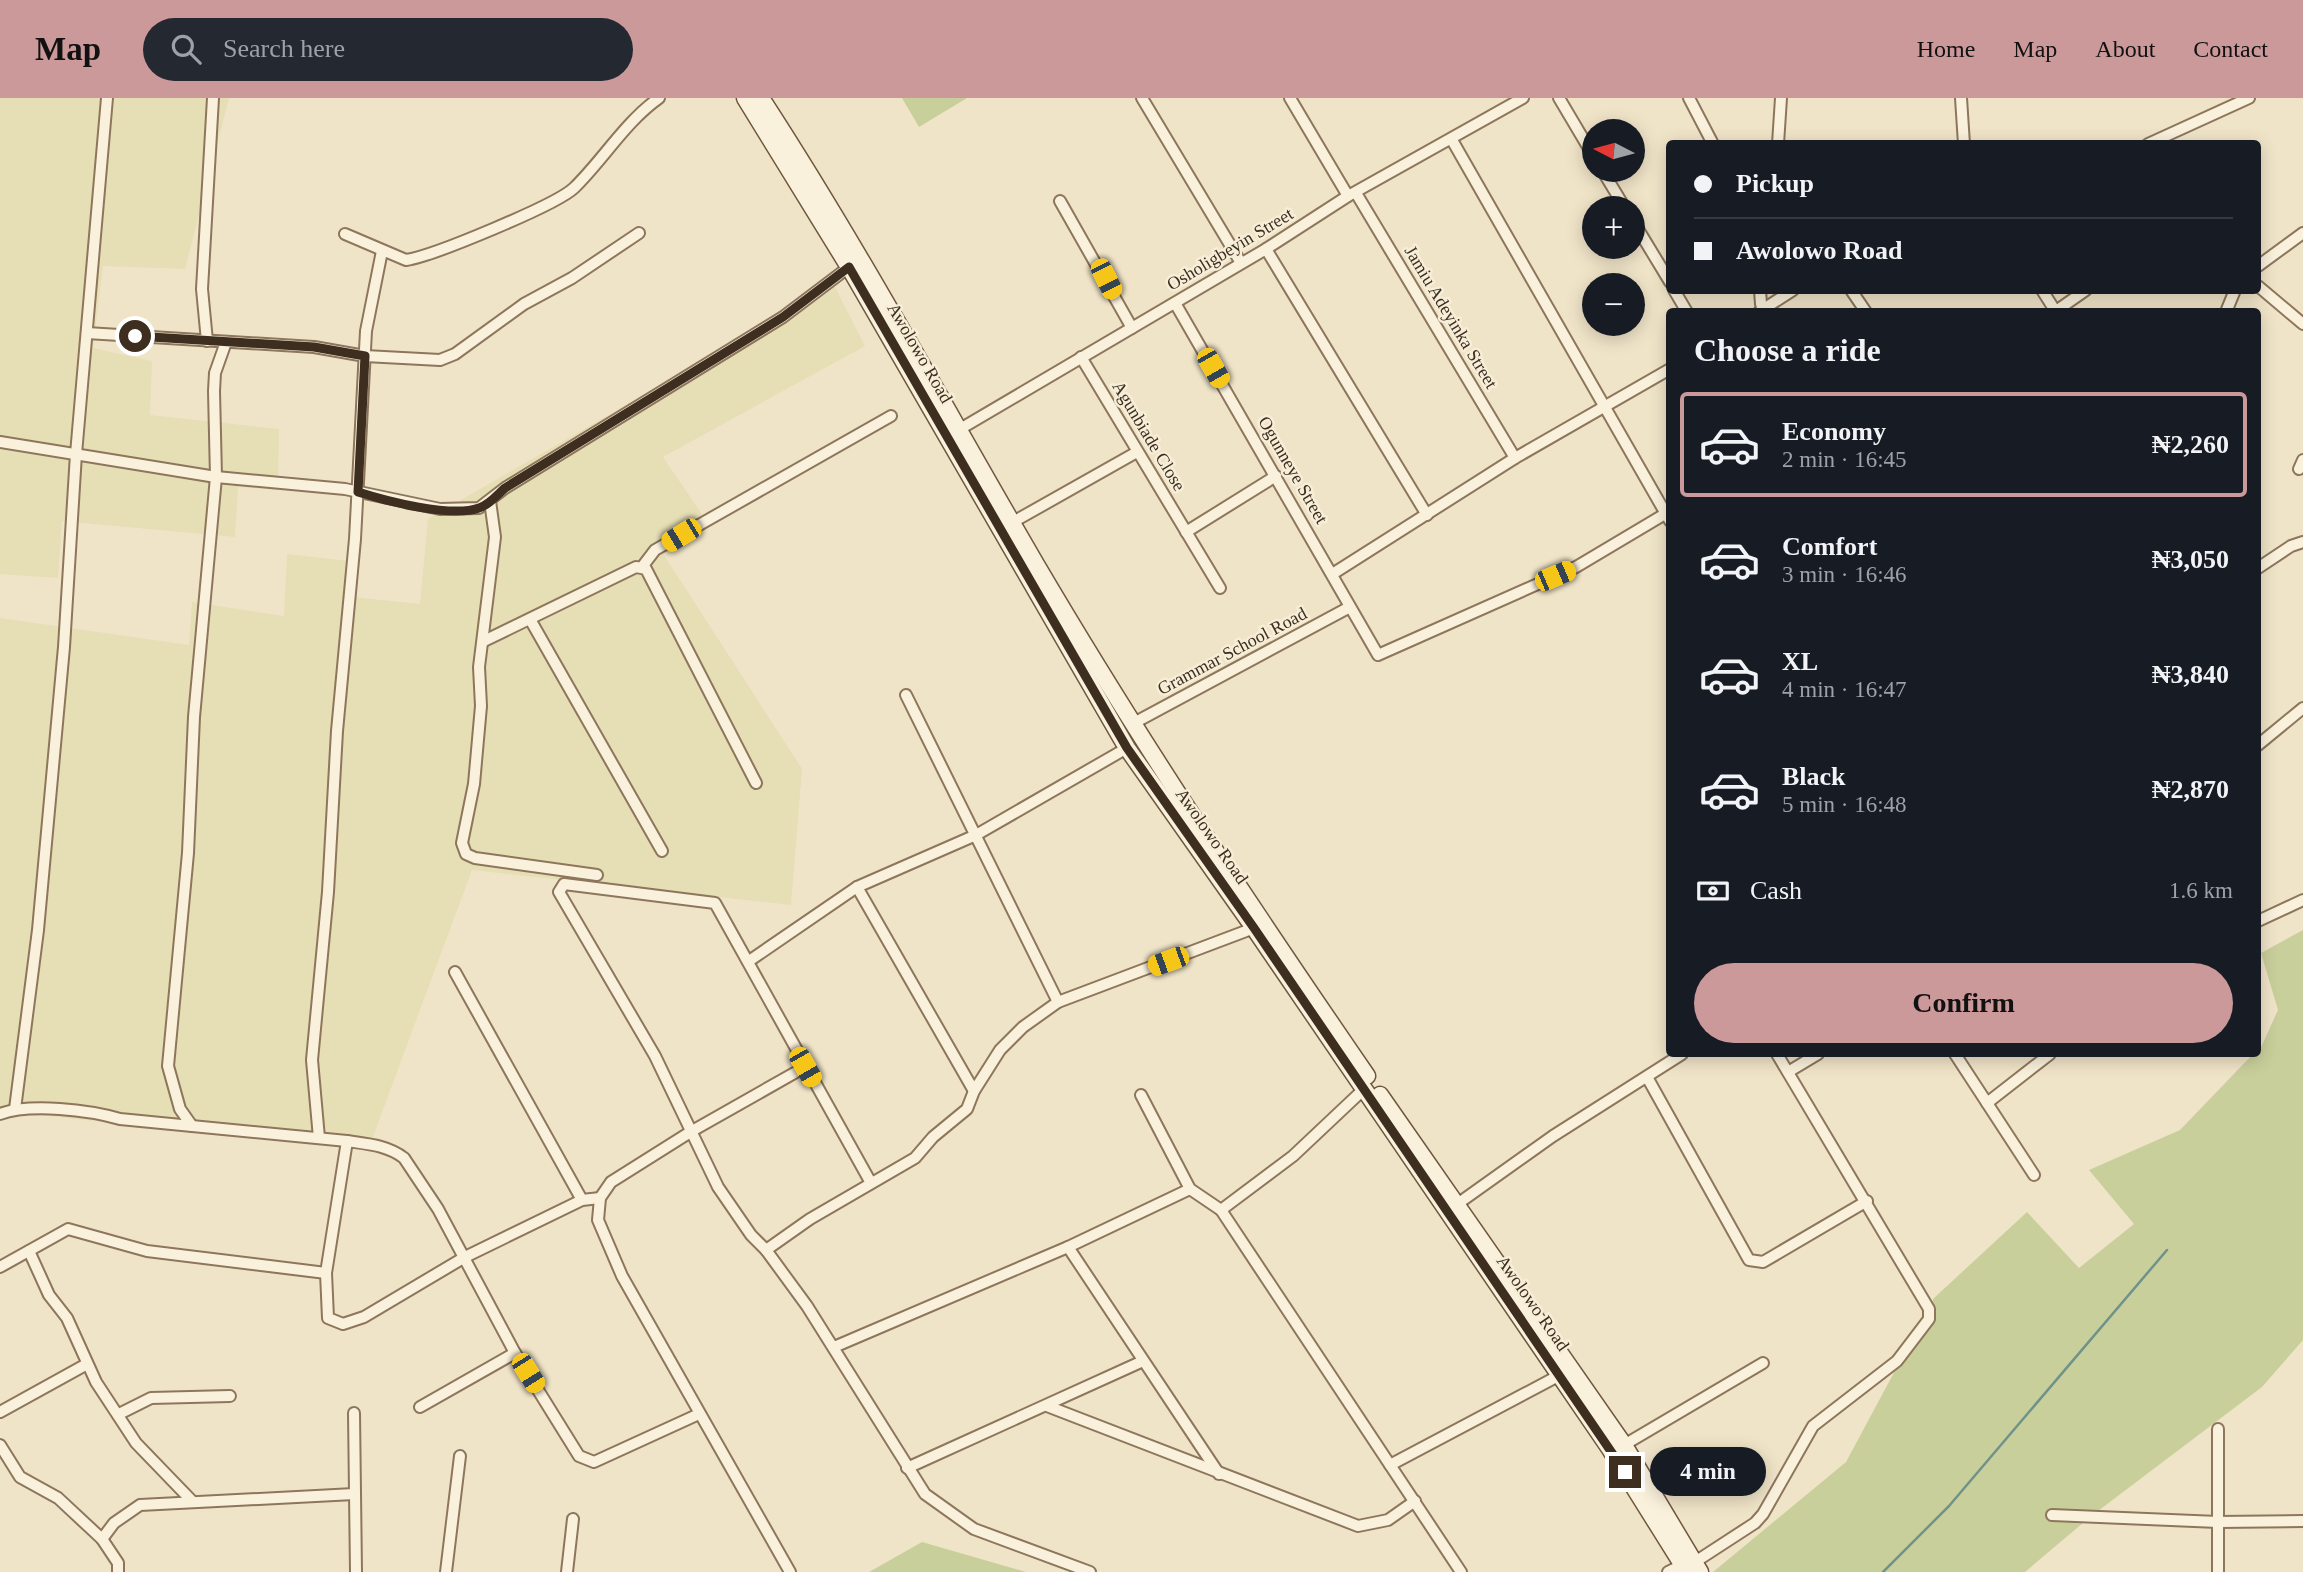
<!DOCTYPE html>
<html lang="en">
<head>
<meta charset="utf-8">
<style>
  :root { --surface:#171b24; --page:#242831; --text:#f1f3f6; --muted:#9ea1a6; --line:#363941; --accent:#cc999b }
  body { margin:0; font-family:"Times New Roman",serif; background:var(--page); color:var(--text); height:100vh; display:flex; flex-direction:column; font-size:26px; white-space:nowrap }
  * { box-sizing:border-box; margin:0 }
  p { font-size:23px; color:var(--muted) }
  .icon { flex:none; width:38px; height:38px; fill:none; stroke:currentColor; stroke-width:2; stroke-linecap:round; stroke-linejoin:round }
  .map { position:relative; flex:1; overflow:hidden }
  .drawer { position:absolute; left:1666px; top:210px; width:595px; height:749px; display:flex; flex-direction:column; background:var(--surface); border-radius:7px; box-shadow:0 4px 18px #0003 }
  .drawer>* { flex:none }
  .top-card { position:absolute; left:1666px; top:42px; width:595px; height:154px; border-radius:7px; box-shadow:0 4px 18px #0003; display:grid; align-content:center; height:154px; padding:0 28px; background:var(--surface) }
  .needle { width:46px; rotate:276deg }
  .fabs { position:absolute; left:1582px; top:21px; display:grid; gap:14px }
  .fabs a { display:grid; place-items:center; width:63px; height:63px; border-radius:50%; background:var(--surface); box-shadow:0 4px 18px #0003; font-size:35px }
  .end { position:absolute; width:32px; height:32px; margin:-16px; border:9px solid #3d2e20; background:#fff; box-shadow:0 0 0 4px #fff }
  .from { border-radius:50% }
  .bubble { position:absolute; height:49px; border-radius:24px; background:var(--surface); box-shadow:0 4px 18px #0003; font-size:23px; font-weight:700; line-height:49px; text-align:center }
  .car { position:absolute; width:21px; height:42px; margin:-21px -10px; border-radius:9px; box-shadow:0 0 5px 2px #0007; background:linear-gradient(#f5c518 24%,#345 0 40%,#f5c518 0 76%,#345 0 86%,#f5c518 0) }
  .top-card b { display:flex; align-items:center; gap:24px; height:66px; font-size:26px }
  .top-card b+b { border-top:2px solid var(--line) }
  .top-card i { width:18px; height:18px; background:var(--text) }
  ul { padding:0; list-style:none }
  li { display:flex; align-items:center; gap:21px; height:105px; margin:0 14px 10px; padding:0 14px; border:4px solid transparent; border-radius:7px }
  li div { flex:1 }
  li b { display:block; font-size:26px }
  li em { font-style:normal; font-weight:700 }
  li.active { border-color:var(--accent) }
  li>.icon { width:63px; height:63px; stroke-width:1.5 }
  h2 { padding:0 28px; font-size:32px; line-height:84px }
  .pay { display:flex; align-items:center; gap:18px; height:77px; padding:0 28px; font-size:26px }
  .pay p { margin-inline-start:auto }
  .button { display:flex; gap:14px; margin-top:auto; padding:14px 28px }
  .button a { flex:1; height:80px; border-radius:42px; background:var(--accent); color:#111; font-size:28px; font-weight:700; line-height:80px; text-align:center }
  header { display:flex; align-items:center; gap:42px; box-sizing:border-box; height:98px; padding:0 35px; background:var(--accent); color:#111 }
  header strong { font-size:33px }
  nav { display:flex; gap:38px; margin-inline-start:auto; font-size:24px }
  .search { width:490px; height:63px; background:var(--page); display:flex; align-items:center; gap:18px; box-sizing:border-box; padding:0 24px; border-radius:38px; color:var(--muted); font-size:26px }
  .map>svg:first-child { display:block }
  .farmland { fill:#e6deb5 }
  .green { fill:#c9cf9b }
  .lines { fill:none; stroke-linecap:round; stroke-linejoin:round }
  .stream { stroke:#6f938a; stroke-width:2.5 }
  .minor-casing { stroke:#8d765c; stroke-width:14 }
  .secondary-casing { stroke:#6f573f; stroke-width:19 }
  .minor { stroke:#faf1dc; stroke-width:10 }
  .secondary { stroke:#faf1dc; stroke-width:16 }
  .route { stroke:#3d2e20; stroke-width:9 }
  .labels { text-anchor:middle; stroke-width:5; stroke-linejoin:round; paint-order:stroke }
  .street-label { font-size:18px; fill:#3d2e20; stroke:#f7eed8 }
</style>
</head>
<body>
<header>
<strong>Map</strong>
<div class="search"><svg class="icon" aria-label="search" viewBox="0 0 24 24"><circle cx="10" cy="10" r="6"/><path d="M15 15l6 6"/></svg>Search here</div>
<nav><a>Home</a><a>Map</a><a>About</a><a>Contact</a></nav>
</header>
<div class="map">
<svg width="2303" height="1474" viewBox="0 0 2303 1474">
  <rect width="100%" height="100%" fill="#f0e4c8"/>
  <g class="farmland">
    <polygon points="0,0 229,0 185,171 103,168 93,250 152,263 150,317 279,331 278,392 238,389 235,439 62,423 58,480 0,476"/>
    <polygon points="834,187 865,248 663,359 710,428 662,454 802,671 791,807 472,772 368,1052 47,1018 0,1017 0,520 189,547 192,504 284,518 287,456 357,464 352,499 420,506 428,421"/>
  </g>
  <g class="green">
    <polygon points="902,0 967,0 919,29"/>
    <polygon points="2303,832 2303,1242 2262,1289 2090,1419 2025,1474 1713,1474 1846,1364 1934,1200 2027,1114 2079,1170 2134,1126 2089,1072 2180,1032 2253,956 2258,956 2278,912 2261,855"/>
    <polygon points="922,1444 1026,1474 869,1474"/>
  </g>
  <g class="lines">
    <polyline class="stream" points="1883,1474 1949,1408 2167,1152"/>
    <g class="minor-casing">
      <g id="minor">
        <polyline points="1142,0 1241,165"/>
        <polyline points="1290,0 1348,98"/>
        <polyline points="1559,0 1594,59"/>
        <polyline points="1689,0 1713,46"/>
        <polyline points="1961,0 1964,46"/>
        <polyline points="1452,42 1670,423"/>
        <polyline points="1778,46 1781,0"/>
        <polyline points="2148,46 2249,0"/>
        <polyline points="1602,72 1625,110"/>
        <polyline points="1356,95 1515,360"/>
        <polyline points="1060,103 1132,230"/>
        <polyline points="1633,123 1670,184"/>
        <path d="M 345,136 L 406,162 C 433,158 556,107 574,90 C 603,62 625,24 659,0"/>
        <polyline points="1266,151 1427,417"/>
        <polyline points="2258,168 2303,135"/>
        <polyline points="2258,188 2303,226"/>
        <polyline points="1674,192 1687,214"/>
        <polyline points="1760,192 1761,206 1767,214"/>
        <polyline points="1851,192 1866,214"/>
        <polyline points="2042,192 2056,214"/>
        <polyline points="1175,205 1378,557 1576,469 1665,416"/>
        <polyline points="2056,213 2086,192"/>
        <polyline points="1759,214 1793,192"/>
        <polyline points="2226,214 2235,192"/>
        <polyline points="87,235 314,249 365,258 440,262 455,256 524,206 572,180 639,135"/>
        <polyline points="207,243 202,191 213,0"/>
        <polyline points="1081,259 1220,490"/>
        <polyline points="955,334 1266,151 1348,98 1523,0"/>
        <polyline points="0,344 216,379 345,391 440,411 479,410 505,390 783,219 853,166"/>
        <polyline points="2299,371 2303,362"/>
        <polyline points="490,403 495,439 479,569 481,608 474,686 462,745 466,756 475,760 597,777"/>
        <polyline points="1013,424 1137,354"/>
        <polyline points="1186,434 1276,378"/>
        <polyline points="642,469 655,452 891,318"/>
        <polyline points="2258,470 2291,448 2303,444"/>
        <polyline points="1334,475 1515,360 1670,271"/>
        <polyline points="531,523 662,753"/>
        <polyline points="484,543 636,469 646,471 756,685"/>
        <polyline points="906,597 1058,904"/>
        <polyline points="1132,626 1348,510"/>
        <polyline points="2258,647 2303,610"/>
        <polyline points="857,789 974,993"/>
        <polyline points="2258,823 2303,802"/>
        <polyline points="749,863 857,789 976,737 1127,650"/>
        <polyline points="455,874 582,1102"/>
        <polyline points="1955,956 2034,1077"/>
        <polyline points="1788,974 1818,956"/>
        <polyline points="1647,979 1749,1162 1763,1164 1867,1103"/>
        <polyline points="1141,997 1190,1091 1221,1112 1461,1474"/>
        <polyline points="1987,1005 2050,956"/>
        <polyline points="15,1011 38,832 64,549 76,356 107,0"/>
        <path d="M 0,1016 C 30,1005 89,1012 120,1021 L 347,1043 C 367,1046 387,1047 404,1060 L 438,1111 L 515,1255 L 579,1358 L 594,1364 L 699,1316"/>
        <polyline points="192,1028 180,1011 168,968 188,755 194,619 216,379 214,293 215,275 226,244"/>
        <polyline points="319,1040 312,962 328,794 337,633 355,441 366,233 382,153"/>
        <polyline points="347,1043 326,1175 328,1220 343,1226 364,1219 465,1159 582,1102 600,1100"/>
        <polyline points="871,1085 715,805 564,786 559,794 655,958 718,1089 751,1137 766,1152 807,1208 925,1396 974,1431 1090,1474"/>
        <polyline points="1456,1107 1553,1038 1682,956"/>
        <polyline points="1221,1112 1293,1058 1363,992"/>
        <polyline points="1068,1149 1219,1376"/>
        <polyline points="766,1152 810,1121 915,1060 933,1039 967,1011 974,993 1000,952 1023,929 1058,904 1254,830"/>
        <polyline points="29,1153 49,1197 67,1220 96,1284 136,1345 192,1403"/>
        <polyline points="0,1169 68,1131 147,1153 326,1175"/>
        <polyline points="834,1249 1068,1149 1190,1091"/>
        <polyline points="1047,1308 1358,1428 1388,1422 1415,1403"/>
        <polyline points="420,1309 515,1255"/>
        <polyline points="0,1314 87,1266"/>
        <polyline points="354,1315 356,1474"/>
        <polyline points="119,1316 151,1300 230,1298"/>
        <polyline points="2218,1331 2218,1474"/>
        <polyline points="0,1347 20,1379 58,1400 102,1441 118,1465 118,1474"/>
        <polyline points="1624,1347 1763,1265"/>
        <polyline points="1390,1367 1560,1277"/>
        <polyline points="907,1370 1143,1263"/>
        <polyline points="2052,1417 2218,1424 2303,1423"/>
        <polyline points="102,1441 114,1425 140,1407 354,1396"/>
        <polyline points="1695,1464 1755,1425 1763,1416 1813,1328 1897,1263 1929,1221 1929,1211 1777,956"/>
        <polyline points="446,1474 460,1358"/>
        <polyline points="567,1474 573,1421"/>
        <polyline points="790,1474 622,1178 598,1122 600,1100 611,1084 692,1033 805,969"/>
        <polyline points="1668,1474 1682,1467"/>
      </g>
    </g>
    <g class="secondary-casing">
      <g id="secondary">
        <polyline points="745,0 849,169 1127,650 1254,830 1610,1351 1687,1474"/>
        <path d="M 761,0 C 860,152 946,312 1037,468 C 1140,643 1253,812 1367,978"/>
        <polyline points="1380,997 1624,1347 1700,1474"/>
      </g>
    </g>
    <use href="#minor" class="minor"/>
    <use href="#secondary" class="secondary"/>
  </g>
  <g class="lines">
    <path class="route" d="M 135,238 L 314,249 L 365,258 L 358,394 C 386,403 451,420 479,410 C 489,407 497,397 505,390 L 783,219 L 849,169 L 1127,650 L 1254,830 L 1625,1374"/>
  </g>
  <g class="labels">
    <g class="street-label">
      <text transform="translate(1230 151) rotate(-31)" y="6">Osholigbeyin Street</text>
      <text transform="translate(1451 219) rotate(59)" y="6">Jamiu Adeyinka Street</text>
      <text transform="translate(920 255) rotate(60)" y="6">Awolowo Road</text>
      <text transform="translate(1149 338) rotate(59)" y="6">Agunbiade Close</text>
      <text transform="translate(1293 372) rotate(60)" y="6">Ogunneye Street</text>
      <text transform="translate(1232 553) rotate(-28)" y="6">Grammar School Road</text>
      <text transform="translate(1212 738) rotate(55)" y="6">Awolowo Road</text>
      <text transform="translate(1533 1205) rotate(55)" y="6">Awolowo Road</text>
    </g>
  </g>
</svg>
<div class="fabs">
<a><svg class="needle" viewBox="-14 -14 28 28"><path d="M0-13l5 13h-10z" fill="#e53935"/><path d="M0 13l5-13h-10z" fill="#9ea1a6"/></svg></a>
<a>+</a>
<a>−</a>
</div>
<i class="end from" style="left:135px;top:238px"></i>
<i class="end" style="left:1625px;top:1374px"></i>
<div class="bubble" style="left:1650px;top:1349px;width:116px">4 min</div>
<i class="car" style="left:1106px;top:181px;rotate:153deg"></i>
<i class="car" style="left:1213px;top:270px;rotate:150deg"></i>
<i class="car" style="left:681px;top:437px;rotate:239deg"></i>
<i class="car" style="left:1555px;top:478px;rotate:67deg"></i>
<i class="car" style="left:1168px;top:863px;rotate:250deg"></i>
<i class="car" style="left:805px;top:969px;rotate:150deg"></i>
<i class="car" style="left:528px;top:1275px;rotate:148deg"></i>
<div class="top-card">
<b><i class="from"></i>Pickup</b>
<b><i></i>Awolowo Road</b>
</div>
<section class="drawer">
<h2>Choose a ride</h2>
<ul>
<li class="active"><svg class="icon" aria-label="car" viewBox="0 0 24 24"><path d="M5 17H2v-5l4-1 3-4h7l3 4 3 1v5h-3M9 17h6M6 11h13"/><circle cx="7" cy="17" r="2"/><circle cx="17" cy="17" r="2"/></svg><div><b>Economy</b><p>2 min · 16:45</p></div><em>₦2,260</em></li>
<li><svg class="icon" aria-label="car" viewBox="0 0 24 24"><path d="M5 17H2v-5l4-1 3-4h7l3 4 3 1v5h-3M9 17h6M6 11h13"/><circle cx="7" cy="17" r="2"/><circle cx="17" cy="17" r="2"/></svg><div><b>Comfort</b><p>3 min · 16:46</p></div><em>₦3,050</em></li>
<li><svg class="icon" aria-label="car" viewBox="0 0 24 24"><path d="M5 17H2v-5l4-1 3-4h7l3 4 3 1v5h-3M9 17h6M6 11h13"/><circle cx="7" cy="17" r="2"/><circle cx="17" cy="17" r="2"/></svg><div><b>XL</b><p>4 min · 16:47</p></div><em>₦3,840</em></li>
<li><svg class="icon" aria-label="car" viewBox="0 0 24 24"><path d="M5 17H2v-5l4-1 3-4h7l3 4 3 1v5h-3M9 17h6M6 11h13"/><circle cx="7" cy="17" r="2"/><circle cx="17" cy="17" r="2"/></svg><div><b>Black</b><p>5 min · 16:48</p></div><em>₦2,870</em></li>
</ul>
<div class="pay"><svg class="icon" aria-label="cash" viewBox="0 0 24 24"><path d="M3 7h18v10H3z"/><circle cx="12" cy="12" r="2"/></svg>Cash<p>1.6 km</p></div>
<div class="button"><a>Confirm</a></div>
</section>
</div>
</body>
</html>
